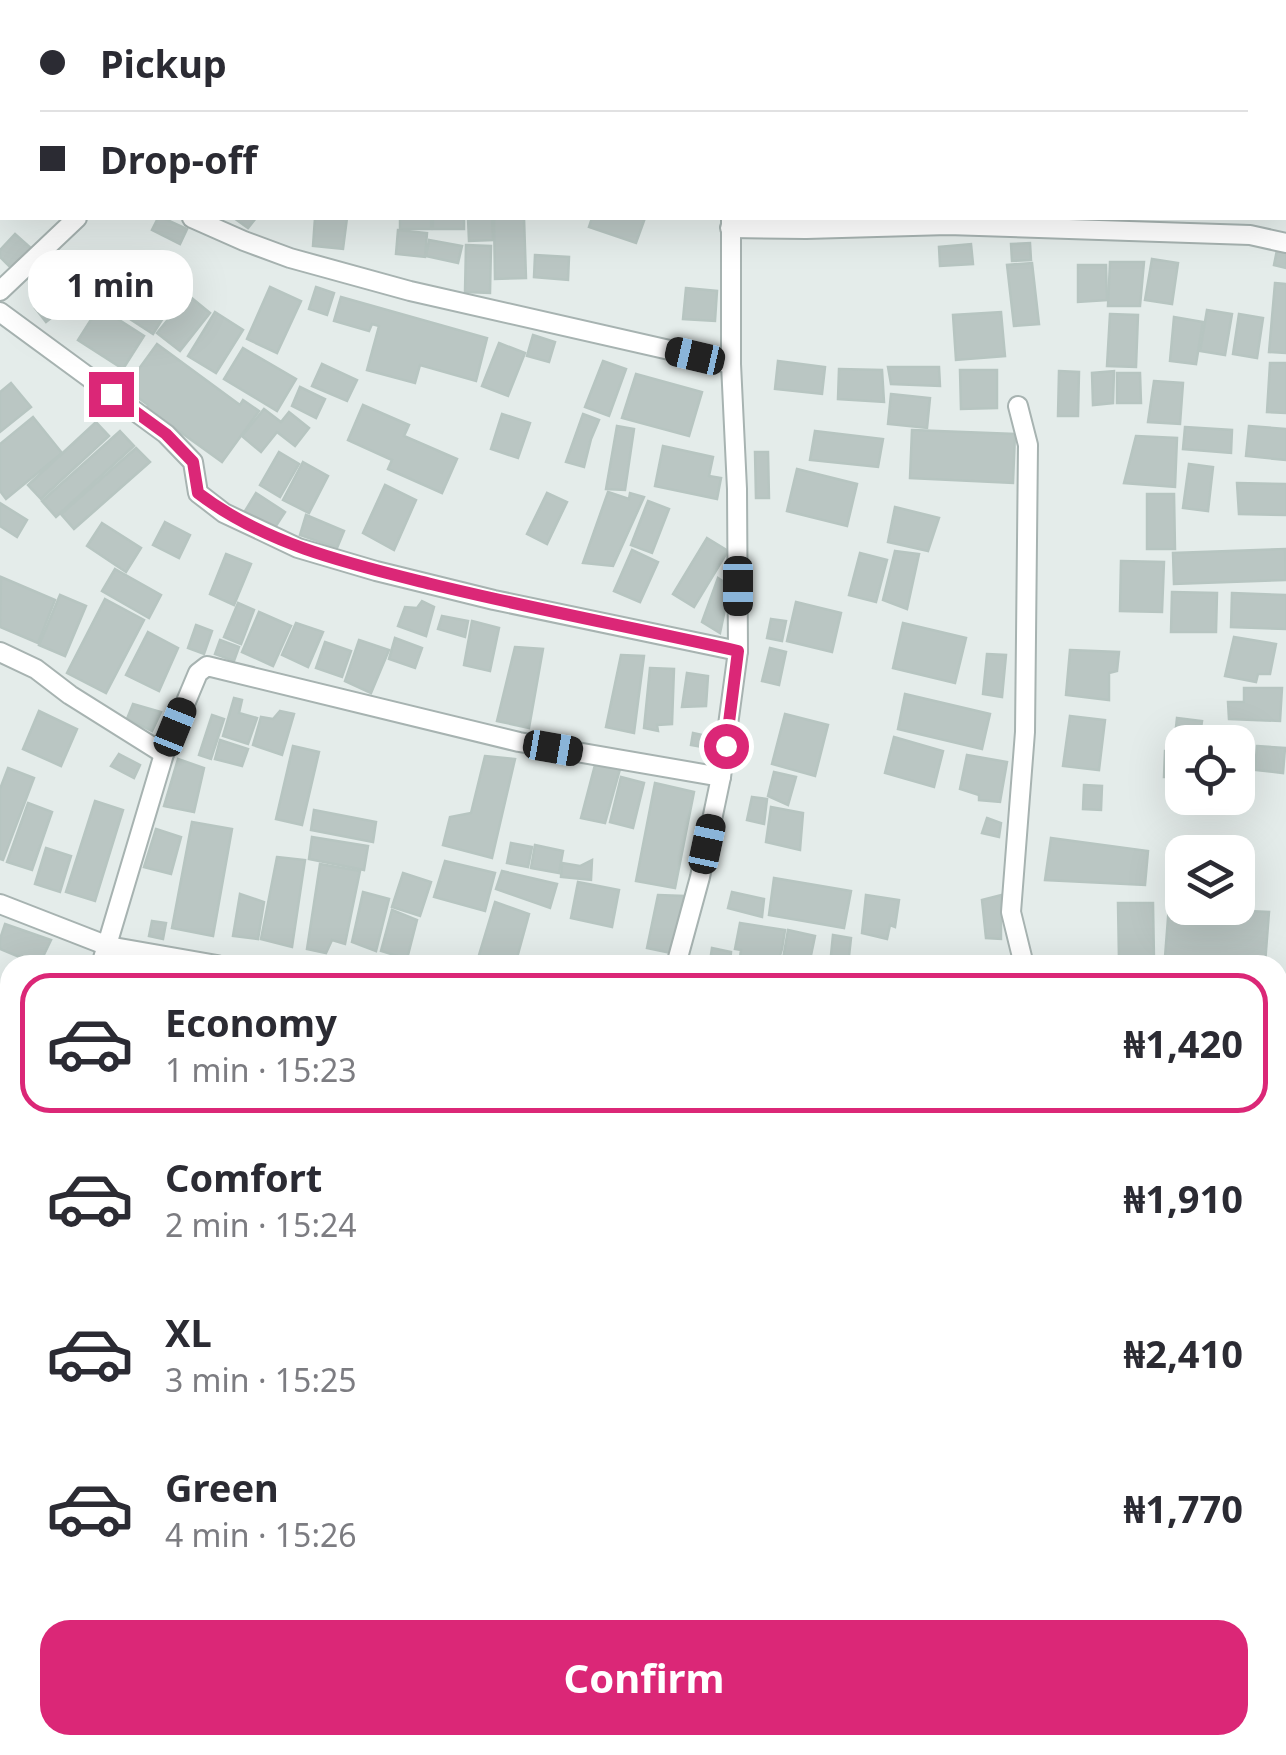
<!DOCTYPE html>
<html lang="en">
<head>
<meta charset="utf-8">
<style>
  :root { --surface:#fff; --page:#f7f7f7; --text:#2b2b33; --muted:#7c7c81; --line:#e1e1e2; --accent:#db2777 }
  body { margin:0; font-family:"Noto Sans",sans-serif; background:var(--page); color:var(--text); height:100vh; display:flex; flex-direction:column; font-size:38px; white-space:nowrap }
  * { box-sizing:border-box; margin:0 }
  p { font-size:32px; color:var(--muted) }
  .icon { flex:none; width:55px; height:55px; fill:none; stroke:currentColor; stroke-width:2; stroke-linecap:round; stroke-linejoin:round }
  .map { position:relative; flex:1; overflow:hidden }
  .details { position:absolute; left:0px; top:955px; width:1288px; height:800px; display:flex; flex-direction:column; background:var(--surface); border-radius:30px 30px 0 0; box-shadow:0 10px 40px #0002 }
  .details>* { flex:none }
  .banner { position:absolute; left:0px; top:0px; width:1288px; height:220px; box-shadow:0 10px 40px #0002; display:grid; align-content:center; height:220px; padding:0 40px; background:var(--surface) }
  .fabs { position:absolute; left:1165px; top:725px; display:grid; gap:20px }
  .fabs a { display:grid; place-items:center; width:90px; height:90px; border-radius:20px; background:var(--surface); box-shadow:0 10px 40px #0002; font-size:50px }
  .end { position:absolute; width:45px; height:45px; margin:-22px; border:12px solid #db2777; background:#fff; box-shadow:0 0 0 5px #fff }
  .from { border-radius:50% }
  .bubble { position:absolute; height:70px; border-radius:30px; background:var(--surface); box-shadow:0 10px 40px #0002; font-size:32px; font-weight:700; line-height:70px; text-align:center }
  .car { position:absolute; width:30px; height:60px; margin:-30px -15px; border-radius:12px; box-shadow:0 0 8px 2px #0007; background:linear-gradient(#222 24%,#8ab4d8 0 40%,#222 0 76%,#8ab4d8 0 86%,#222 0) }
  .banner b { display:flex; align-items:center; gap:35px; height:95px; font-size:38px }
  .banner b+b { border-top:2px solid var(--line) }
  .banner i { width:25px; height:25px; background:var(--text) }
  ul { padding:18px 0 0; list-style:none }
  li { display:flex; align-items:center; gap:30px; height:140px; margin:0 20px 15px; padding:0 20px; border:5px solid transparent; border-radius:30px }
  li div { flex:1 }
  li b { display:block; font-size:38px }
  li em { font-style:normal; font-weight:700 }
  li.active { border-color:var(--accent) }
  li>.icon { width:90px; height:90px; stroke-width:1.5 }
  .action { display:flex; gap:20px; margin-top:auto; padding:20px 40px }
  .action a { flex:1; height:115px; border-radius:30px; background:var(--accent); color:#fff; font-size:40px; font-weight:700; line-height:115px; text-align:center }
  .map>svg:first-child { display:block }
  .building { fill:#bac6c3; stroke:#b7c5c1; stroke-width:2.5 }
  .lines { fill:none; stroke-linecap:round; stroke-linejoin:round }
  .minor-casing { stroke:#a7b3b1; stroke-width:22 }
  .tertiary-casing { stroke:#a7b3b1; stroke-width:28 }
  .minor { stroke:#fff; stroke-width:18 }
  .tertiary { stroke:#fff; stroke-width:22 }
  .route { stroke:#db2777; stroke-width:12 }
</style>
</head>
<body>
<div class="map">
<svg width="1286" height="1755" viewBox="0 0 1286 1755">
  <rect width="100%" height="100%" fill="#e4ecea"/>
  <g class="building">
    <polygon points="148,0 189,0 191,2 145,2"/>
    <rect x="852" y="0" width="41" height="2"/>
    <rect x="897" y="0" width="37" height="2"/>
    <polygon points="1025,0 1063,0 1063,2 1024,2"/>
    <rect x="1092" y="0" width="49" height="2"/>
    <rect x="1155" y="0" width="43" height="2"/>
    <polygon points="158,218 163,218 187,229 180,244 152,230"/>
    <polygon points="234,218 256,218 248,228"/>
    <polygon points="315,218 347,218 343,249 313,246"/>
    <rect x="400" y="218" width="31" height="11"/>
    <rect x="433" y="218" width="31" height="11"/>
    <polygon points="468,218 492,218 493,240 469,241"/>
    <polygon points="494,218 524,218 526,278 495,279"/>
    <polygon points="592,218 645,218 636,243 589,227"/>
    <polygon points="398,230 427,233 425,257 396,254"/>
    <polygon points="15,234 32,249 13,270 0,257 0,250"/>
    <polygon points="429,240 462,246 458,263 426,256"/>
    <polygon points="1030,243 1031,260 1012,261 1011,244"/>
    <polygon points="971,244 973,264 940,266 939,247"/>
    <polygon points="466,245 491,246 490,293 465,292"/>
    <polygon points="1277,250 1286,251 1286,268 1274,265"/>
    <polygon points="535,255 569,257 568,280 534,277"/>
    <polygon points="1152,259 1178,263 1172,304 1145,300"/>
    <polygon points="1110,262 1144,262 1140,306 1108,306"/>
    <polygon points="1032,263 1039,324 1014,326 1007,265"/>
    <polygon points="1078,265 1106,265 1107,300 1078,302"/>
    <polygon points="148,267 182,288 153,334 119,312"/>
    <polygon points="69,280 81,294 46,322 35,308"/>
    <polygon points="1275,283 1286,284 1286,353 1269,352"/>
    <polygon points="270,287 301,301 277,353 247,339"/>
    <polygon points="316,287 334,293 327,315 309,309"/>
    <polygon points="686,288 717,291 715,321 683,319"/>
    <polygon points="188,295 210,313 180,351 157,333"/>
    <polygon points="341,297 487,338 476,381 420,365 415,383 367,370 379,326 372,324 369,331 334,321"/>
    <polygon points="99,307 144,336 123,369 78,340"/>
    <polygon points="1207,310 1232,314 1225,355 1200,351"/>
    <polygon points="215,312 243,330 216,373 188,356"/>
    <polygon points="1001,312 1005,356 956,360 953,315"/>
    <polygon points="1110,314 1138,315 1136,367 1107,366"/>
    <polygon points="1239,314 1263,318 1257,358 1233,354"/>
    <polygon points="1174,317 1203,322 1196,364 1170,361"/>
    <polygon points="533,335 555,342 549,362 527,356"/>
    <polygon points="499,343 525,353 508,396 482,386"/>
    <polygon points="157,344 240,405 243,400 259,411 222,462 147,408 148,405 125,388"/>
    <polygon points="243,348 296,379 277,411 224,379"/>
    <polygon points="603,361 626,369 609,416 585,407"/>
    <polygon points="778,361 825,367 822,394 775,389"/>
    <polygon points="1270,363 1286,363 1286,413 1267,412"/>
    <polygon points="322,364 357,380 347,401 312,386"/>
    <polygon points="888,367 939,367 940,386 891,384"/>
    <polygon points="839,369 882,370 884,402 838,399"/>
    <polygon points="960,370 997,370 997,408 961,409"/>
    <polygon points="1059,371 1079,372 1078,416 1058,416"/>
    <polygon points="1114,371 1113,403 1093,405 1092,373"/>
    <polygon points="1117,373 1140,373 1141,403 1117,403"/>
    <polygon points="636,374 702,392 689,436 622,418"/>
    <polygon points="1154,381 1183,383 1180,424 1148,422"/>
    <polygon points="11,383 31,407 0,432 0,392"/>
    <polygon points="300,387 325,399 316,418 292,406"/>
    <polygon points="891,394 930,398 927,428 888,424"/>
    <polygon points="363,405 409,425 404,436 457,459 442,493 388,469 392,460 348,440"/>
    <polygon points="264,409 281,422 289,412 309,428 295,446 277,432 261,452 242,436"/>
    <polygon points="502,414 530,423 518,458 491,449"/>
    <polygon points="583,414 599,420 591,439 584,467 566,462"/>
    <polygon points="33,417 62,453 6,499 0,491 0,444"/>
    <polygon points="96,422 109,436 41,499 28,485"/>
    <polygon points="617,426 634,429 625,490 606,489"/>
    <polygon points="1249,426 1286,429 1286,460 1246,456"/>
    <polygon points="1185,427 1232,430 1231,453 1183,449"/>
    <polygon points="912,430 1015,434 1013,483 910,478"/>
    <polygon points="120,431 134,446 56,517 42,501"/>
    <polygon points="815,431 883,439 878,467 810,460"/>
    <polygon points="1136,436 1177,438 1175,487 1124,483"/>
    <polygon points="663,446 713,457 709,476 721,478 717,499 655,486"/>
    <polygon points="136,448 150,462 74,529 61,514"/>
    <polygon points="279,452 299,464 280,497 260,485"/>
    <polygon points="755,452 768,452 769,498 756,498"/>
    <polygon points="303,462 328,476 309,513 283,500"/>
    <polygon points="1189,464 1213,467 1208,511 1183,508"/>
    <polygon points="797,469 857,484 847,526 787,511"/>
    <polygon points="1237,483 1286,484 1286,515 1239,514"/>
    <polygon points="385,485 416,500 394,550 363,533"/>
    <polygon points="608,492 629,499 630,493 644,497 613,566 583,563"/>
    <polygon points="256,493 285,512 270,535 242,516"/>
    <polygon points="547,493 567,502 547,544 527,534"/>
    <polygon points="1147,494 1174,494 1175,549 1147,549"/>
    <polygon points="648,501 669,509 652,553 631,545"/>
    <polygon points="0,503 27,520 17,537 0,526"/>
    <polygon points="895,507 939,518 928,551 888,542"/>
    <polygon points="306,515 344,531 337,548 300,535"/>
    <polygon points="165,522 190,535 179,558 153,545"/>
    <polygon points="102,523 141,548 126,572 87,546"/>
    <polygon points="707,538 728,551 694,607 673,594"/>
    <polygon points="1285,549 1286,580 1174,584 1173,553"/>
    <polygon points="632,550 658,562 640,602 614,591"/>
    <polygon points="895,551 919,554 907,609 883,600"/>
    <polygon points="860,553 887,560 876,602 849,595"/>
    <polygon points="226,554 251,564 234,605 210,594"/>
    <polygon points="1121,561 1164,562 1162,612 1120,611"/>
    <polygon points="115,569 161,595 149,618 102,591"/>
    <polygon points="1,577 55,600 38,643 0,627"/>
    <polygon points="718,578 730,586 720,633 702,622"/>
    <polygon points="1172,592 1217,593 1216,632 1171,632"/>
    <polygon points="1232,593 1286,595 1286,629 1231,627"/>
    <polygon points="60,595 86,606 65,656 39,645"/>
    <polygon points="105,599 144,620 106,693 67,673"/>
    <polygon points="422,601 434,607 426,636 398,626 405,607 417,608"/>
    <polygon points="796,602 841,613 832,652 787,641"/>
    <polygon points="238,603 254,610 241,644 224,637"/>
    <polygon points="259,612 291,626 273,666 242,652"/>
    <polygon points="442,616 468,621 465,637 438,629"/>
    <polygon points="771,619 786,621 782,641 767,638"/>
    <polygon points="472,621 499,628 490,671 464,665"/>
    <polygon points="296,623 323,632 308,667 282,655"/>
    <polygon points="903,623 966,638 955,683 893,668"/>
    <polygon points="196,625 212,631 204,654 188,648"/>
    <polygon points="148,632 178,648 159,691 126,675"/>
    <polygon points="1234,637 1276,644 1270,674 1258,674 1256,682 1225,676"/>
    <polygon points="395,638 422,648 415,668 389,659"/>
    <polygon points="220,640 239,647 234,661 215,654"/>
    <polygon points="359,640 389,650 371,693 345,681"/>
    <polygon points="325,642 351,651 342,677 316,668"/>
    <polygon points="515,647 543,649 529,728 497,721"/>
    <polygon points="770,648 786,652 779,685 762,681"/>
    <polygon points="1070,650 1119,652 1117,671 1109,673 1109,700 1066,695"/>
    <polygon points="987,654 1006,655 1002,697 983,694"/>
    <polygon points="621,655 644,656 634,733 606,727"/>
    <polygon points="650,668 674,669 672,724 657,725 658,731 644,728"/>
    <polygon points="687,673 708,676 706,706 682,707"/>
    <polygon points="1244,688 1282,688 1280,721 1229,719 1228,702 1244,702"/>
    <polygon points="905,694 990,714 982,749 898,729"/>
    <polygon points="234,698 242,700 239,713 257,718 248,744 223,736"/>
    <polygon points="133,704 161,712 152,731 127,719"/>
    <polygon points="39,711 77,729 61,766 23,749"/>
    <polygon points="280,711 294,714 282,755 253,745 261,717 273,719"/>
    <polygon points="785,714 828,725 815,776 772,764"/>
    <polygon points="212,715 224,719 211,759 199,755"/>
    <polygon points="1070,716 1105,720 1099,770 1063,766"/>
    <polygon points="1177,718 1202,721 1199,742 1182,742 1182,747 1174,746"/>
    <polygon points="693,733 716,738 714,749 691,745"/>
    <polygon points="894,737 943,751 934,787 885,773"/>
    <polygon points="220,740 248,749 242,766 215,759"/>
    <polygon points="293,746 319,752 302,825 276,819"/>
    <polygon points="1257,746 1285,748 1283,773 1255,770"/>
    <polygon points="1165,751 1182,751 1182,777 1164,777"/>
    <polygon points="119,754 140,765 134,778 111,766"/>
    <polygon points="967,755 1007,762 1000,802 979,800 979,795 960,789"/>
    <polygon points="485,756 515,759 492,858 443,845 450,817 471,813"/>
    <polygon points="178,759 204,768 194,812 164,806"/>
    <polygon points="595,765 620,769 605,823 581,818"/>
    <polygon points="8,768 34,778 3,860 0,859 0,789"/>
    <polygon points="774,772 796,777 788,805 768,796"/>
    <polygon points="621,777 644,783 633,828 610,822"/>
    <polygon points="655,783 694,792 675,888 636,881"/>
    <polygon points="1084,785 1102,786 1101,810 1083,809"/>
    <polygon points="752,797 767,799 764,824 747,820"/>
    <polygon points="95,801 123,810 95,901 66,892"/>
    <polygon points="28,803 52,812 32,870 7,862"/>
    <polygon points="771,807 803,813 800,850 766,842"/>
    <polygon points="314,810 376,822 373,842 311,830"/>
    <polygon points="987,818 1001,823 999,837 982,833"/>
    <polygon points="192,822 232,829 213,936 172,928"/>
    <polygon points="156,829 181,837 171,874 144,867"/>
    <polygon points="312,837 368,846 364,870 309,859"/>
    <polygon points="1051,838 1148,851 1145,885 1045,880"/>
    <polygon points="511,843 532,847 528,867 507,863"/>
    <polygon points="535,845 563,851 559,873 531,868"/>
    <polygon points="46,848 71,856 60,892 35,884"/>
    <polygon points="277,857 305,860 292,947 261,939"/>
    <polygon points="592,860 591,880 561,877 562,863 580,866"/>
    <polygon points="445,861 495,873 485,911 434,897"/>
    <polygon points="320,864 360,871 345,944 332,940 326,953 307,949"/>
    <polygon points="502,871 557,884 550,908 496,889"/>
    <polygon points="403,873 431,882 420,916 392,907"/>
    <polygon points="774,878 851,891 844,928 769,915"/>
    <polygon points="578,882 619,890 612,927 571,918"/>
    <polygon points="363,892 389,899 376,951 352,942"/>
    <polygon points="732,892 764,899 762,917 728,908"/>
    <polygon points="240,894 264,902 258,939 233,936"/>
    <polygon points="658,895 684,896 671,953 647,948"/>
    <polygon points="866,895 899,900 895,927 890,925 887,939 862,933"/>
    <polygon points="1001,895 1001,939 986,938 982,900"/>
    <polygon points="495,902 529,914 515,965 476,965"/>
    <polygon points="1118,903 1153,903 1154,959 1119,960"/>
    <polygon points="1169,905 1182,906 1182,908 1269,912 1265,964 1165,957"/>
    <polygon points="392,910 417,920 407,959 381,951"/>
    <polygon points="152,921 166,923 163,939 149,936"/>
    <polygon points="740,923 785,930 782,949 777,965 739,964 741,950 735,949"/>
    <polygon points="5,924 51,940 39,965 25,965 21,963 22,958 0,949 0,939"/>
    <polygon points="788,930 815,936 809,965 782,965"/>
    <polygon points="833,935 851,938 848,965 830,965"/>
    <polygon points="712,948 731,952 730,965 710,961"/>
    <polygon points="0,1001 10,1004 10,1040 0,1037"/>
    <polygon points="0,1045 10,1047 0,1082"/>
    <polygon points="10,1066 10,1104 0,1100 0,1092"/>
    <polygon points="0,1104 10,1108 10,1145 7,1151 0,1148"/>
    <polygon points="1278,1183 1286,1184 1286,1242 1278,1241"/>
    <polygon points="10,1293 10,1330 0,1330 0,1294"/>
    <polygon points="10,1428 10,1457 0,1459 0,1430"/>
    <polygon points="1278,1449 1286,1450 1286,1463 1278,1461"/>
    <polygon points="1278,1598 1286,1600 1286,1619 1278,1618"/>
    <polygon points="1280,1624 1286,1625 1286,1653 1278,1652"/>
    <polygon points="1278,1660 1286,1662 1286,1686 1278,1685"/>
    <polygon points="93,1745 112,1745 114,1755 94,1755"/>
    <polygon points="141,1745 180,1745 182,1755 143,1755"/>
    <polygon points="222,1745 245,1745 246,1755 223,1755"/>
    <polygon points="246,1745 278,1745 279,1755 247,1755"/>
    <polygon points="516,1745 547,1745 546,1755 514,1755"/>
    <polygon points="624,1745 665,1745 662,1755 623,1753"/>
    <polygon points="704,1745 741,1745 740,1755 702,1755"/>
    <polygon points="815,1745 850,1745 849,1755 813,1755"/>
    <polygon points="389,1746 428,1750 427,1755 387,1755"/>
  </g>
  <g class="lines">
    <g class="minor-casing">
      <g id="minor">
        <polyline points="225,2 226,0"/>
        <polyline points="732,2 732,0"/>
        <polyline points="1285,46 1286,46"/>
        <polyline points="0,92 2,94"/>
        <polyline points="192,218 244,241 290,258 410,291 731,364"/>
        <polyline points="730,228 806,229 948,225 1250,235 1286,243"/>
        <polyline points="0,291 77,218"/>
        <polyline points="0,312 166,434 193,462 198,493 224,513 298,548 376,571 494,600 738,651"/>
        <polyline points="1018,406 1028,445 1025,732 1011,912 1024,965"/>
        <polyline points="0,652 36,669 70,695 164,754"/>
        <polyline points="0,904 108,946 217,965"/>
        <polyline points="101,965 164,754 198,673 207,666 519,742 721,777"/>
        <polyline points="676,965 700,877 721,777 738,651 737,489 731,364 731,218"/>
        <polyline points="1278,1113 1286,1114"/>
        <polyline points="893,1745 1004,1755"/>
        <polyline points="289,1755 291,1745"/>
        <polyline points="568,1755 570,1745"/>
        <polyline points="1239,1755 1241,1745"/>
      </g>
    </g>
    <g class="tertiary-casing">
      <g id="tertiary">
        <polyline points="0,1203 10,1206"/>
        <polyline points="1278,1414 1286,1417"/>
      </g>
    </g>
    <use href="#minor" class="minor"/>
    <use href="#tertiary" class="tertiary"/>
  </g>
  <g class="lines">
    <path class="route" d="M 111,394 L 166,434 L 193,462 L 198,493 C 266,545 350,564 431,584 C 533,609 636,628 738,651 L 726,746"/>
  </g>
</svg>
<div class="fabs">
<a><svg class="icon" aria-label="locate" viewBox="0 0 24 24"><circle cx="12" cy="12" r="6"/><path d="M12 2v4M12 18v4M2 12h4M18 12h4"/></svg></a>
<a><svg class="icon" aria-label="layers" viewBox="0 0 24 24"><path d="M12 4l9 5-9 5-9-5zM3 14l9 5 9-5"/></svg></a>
</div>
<i class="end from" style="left:726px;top:746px"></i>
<i class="end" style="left:111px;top:394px"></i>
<div class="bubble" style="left:28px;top:250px;width:165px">1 min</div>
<i class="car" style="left:695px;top:356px;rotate:283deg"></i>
<i class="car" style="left:738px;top:586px;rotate:180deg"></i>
<i class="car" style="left:175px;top:727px;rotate:22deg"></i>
<i class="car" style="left:553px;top:748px;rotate:100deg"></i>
<i class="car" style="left:707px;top:844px;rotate:12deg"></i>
<div class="banner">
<b><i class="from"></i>Pickup</b>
<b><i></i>Drop-off</b>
</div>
<section class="details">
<ul>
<li class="active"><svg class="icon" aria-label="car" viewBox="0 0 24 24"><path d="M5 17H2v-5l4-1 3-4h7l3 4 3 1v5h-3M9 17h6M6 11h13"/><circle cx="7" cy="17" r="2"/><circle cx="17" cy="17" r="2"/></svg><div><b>Economy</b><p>1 min · 15:23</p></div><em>₦1,420</em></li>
<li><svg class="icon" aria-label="car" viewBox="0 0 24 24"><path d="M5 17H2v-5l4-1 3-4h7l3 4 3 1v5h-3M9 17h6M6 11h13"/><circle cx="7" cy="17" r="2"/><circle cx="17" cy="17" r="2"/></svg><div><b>Comfort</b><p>2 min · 15:24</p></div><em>₦1,910</em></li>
<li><svg class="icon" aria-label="car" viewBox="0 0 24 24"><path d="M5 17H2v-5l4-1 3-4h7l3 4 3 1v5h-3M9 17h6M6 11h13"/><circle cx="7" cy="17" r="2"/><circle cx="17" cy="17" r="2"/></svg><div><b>XL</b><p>3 min · 15:25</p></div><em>₦2,410</em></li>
<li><svg class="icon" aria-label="car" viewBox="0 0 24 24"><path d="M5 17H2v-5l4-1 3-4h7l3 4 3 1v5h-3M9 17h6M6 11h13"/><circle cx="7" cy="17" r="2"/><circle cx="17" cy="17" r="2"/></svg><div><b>Green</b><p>4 min · 15:26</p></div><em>₦1,770</em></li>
</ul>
<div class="action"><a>Confirm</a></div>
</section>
</div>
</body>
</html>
